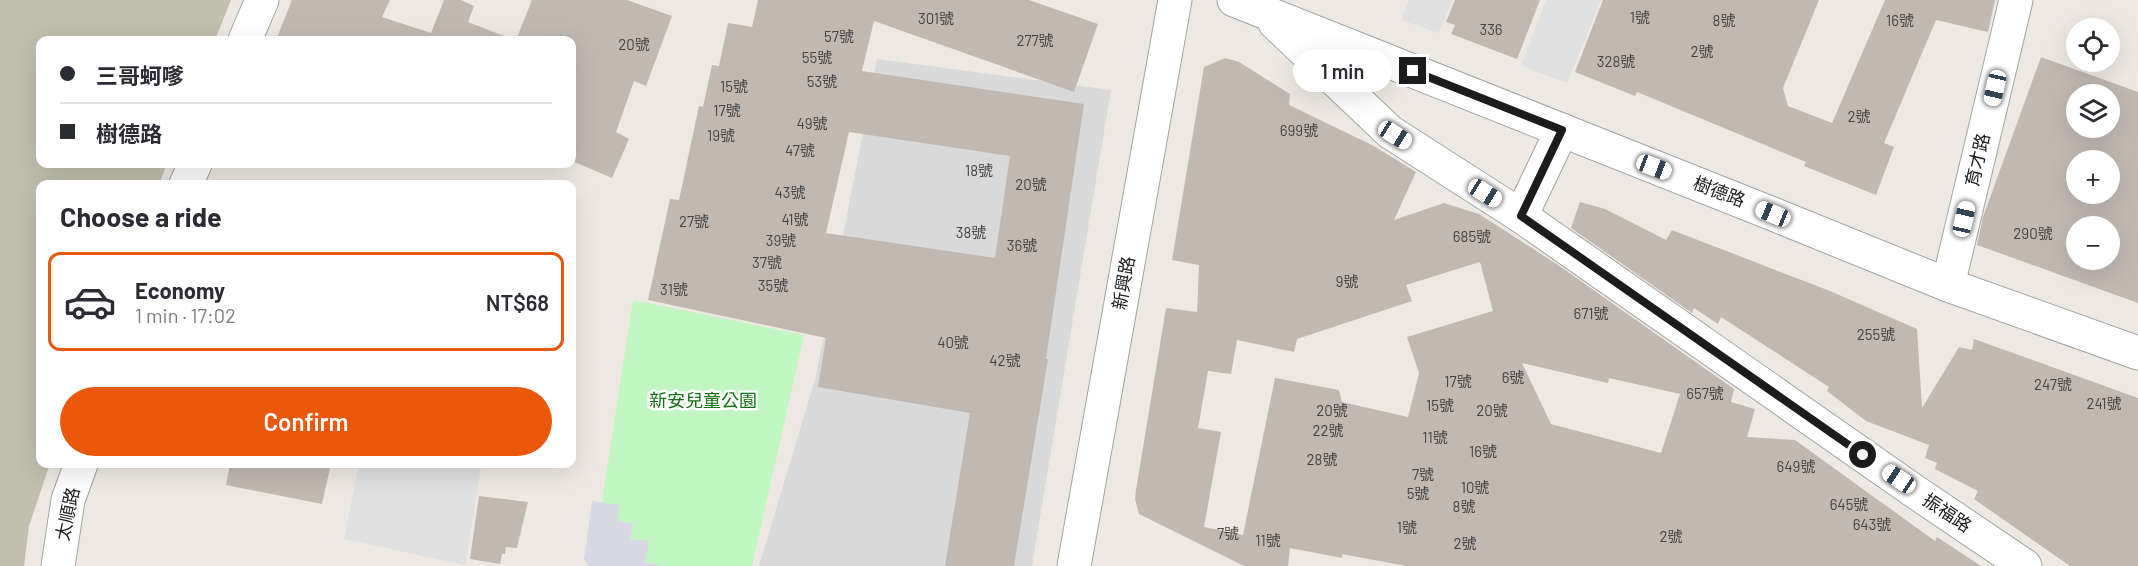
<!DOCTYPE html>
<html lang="en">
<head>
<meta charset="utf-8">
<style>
  :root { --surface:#fff; --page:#f2f2f3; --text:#2b2b33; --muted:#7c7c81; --line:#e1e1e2; --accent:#ea580c }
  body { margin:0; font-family:Barlow,"Noto Sans TC",sans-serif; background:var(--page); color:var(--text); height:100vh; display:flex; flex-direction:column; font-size:22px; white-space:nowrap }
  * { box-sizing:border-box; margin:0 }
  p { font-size:20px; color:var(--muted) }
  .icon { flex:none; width:33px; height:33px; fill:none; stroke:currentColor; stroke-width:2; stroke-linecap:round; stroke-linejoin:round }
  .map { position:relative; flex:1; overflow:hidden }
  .drawer { position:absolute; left:36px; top:180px; width:540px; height:288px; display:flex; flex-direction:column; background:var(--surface); border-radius:12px; box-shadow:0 6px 24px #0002 }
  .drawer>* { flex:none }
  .hud { position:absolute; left:36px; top:36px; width:540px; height:132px; border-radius:12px; box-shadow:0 6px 24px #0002; display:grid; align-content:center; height:132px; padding:0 24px; background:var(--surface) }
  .buttons { position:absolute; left:2066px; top:18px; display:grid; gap:12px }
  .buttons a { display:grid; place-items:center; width:54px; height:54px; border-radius:50%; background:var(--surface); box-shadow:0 6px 24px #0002; font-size:30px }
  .end { position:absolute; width:27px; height:27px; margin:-14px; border:8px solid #1c1c1c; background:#fff; box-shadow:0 0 0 3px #fff }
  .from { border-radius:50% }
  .bubble { position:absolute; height:42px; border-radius:21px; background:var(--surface); box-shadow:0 6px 24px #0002; font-size:20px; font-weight:600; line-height:42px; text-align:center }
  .car { position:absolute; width:18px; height:36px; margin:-18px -9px; border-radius:8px; box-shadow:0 0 4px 2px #0007; background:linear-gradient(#fff 24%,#345 0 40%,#fff 0 76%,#345 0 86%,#fff 0) }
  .hud b { display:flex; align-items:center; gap:21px; height:57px; font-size:22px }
  .hud b+b { border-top:2px solid var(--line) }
  .hud i { width:15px; height:15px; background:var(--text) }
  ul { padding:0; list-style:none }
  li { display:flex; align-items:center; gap:18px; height:99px; margin:0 12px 9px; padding:0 12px; border:3px solid transparent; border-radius:12px }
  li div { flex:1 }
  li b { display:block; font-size:22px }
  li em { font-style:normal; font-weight:600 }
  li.current { border-color:var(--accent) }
  li>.icon { width:54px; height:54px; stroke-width:1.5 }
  h2 { padding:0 24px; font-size:27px; line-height:72px }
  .action { display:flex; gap:12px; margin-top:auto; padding:12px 24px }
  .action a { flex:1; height:69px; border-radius:36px; background:var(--accent); color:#fff; font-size:24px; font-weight:600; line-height:69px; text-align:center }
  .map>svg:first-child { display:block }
  .residential { fill:#dad9d9 }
  .construction { fill:#c1c0ae }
  .park { fill:#c1f5c1 }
  .parking { fill:#e0e0e0 }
  .plaza { fill:#d7d8e2 }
  .building { fill:#c1b8b2; fill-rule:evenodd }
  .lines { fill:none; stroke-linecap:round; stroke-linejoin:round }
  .minor-casing { stroke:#a3a3a3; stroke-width:35 }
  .minor { stroke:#fff; stroke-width:33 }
  .route { stroke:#1c1c1c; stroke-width:8 }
  .labels { text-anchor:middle; stroke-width:5; stroke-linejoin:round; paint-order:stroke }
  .number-label { font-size:15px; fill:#454342 }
  .street-label { font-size:18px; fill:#1c1c1c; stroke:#fff }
  .park-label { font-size:18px; fill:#127313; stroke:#fff }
</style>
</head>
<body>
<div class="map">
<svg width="2138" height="566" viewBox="0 0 2138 566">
  <rect width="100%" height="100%" fill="#ede9e2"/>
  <polygon class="residential" points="877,59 1111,90 1032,566 759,566 816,376"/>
  <polygon class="construction" points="0,0 231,0 215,40 40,40 40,164 167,164 159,184 40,184 40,464 50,464 29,526 24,566 0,566"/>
  <polygon class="park" points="633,300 804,335 752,566 592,566"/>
  <g class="parking">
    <polygon points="1409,0 1452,0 1439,33 1401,20"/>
    <polygon points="1546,0 1601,0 1567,83 1521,66"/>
    <polygon points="359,464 462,464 481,467 465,565 344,539"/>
  </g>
  <polygon class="plaza" points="592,501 620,505 617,520 633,524 630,539 649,541 645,562 663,566 589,566 584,560"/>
  <g class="building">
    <polygon points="292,0 390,0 382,17 431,33 444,0 461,0 474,6 468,22 512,39 511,40 276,40"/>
    <polygon points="532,0 627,0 672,16 646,86 634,81 616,132 629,139 612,178 572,161 572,40 516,40"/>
    <path d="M 758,0 L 1029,0 L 1098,24 L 1074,92 L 874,21 L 862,71 L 1084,104 L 1046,359 L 1048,359 L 1014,566 L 945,566 L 970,413 L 818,387 L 826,338 L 648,300 L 670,199 L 679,200 L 699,106 L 703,107 L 712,65 L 719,66 L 728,23 L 752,27 ZM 849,132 L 1010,156 L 995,258 L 826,233 Z"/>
    <polygon points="1455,0 1540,0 1517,59 1451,34 1455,25 1446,22"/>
    <polygon points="1603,0 1819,0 1783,88 1788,106 1832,123 1885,0 1995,0 1988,32 1936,20 1884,143 1894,147 1876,195 1804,166 1806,162 1637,92 1635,96 1575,72"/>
    <path d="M 2041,57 L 2138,92 L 2138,303 L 1977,245 L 1983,217 ZM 2076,94 L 2109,94 L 2109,128 L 2076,128 ZM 2076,160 L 2109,160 L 2109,194 L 2076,194 ZM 2076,226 L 2109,226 L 2109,260 L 2076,260 Z"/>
    <path d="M 1225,58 L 1239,62 L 1290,94 L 1289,105 L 1374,146 L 1416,172 L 1394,220 L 1444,203 L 1479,214 L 1558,265 L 1734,389 L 1731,402 L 1755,409 L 1747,437 L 1795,440 L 1935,541 L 1937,537 L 1981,566 L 1406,566 L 1342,554 L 1342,558 L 1290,548 L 1288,566 L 1244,566 L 1139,514 L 1135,499 L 1136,490 L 1166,308 L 1197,312 L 1199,265 L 1172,260 L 1204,67 ZM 1480,262 L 1493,311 L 1407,337 L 1419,373 L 1408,417 L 1342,402 L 1339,390 L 1275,378 L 1243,535 L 1204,527 L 1221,432 L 1198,428 L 1208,371 L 1231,374 L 1237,340 L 1294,352 L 1297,339 L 1412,301 L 1406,285 ZM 1522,363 L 1608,383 L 1609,378 L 1680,394 L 1661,453 L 1551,424 Z"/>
    <polygon points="1580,202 1605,209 1666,240 1672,230 1830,291 1917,329 1922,408 1959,347 1972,350 1974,339 2138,398 2138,566 2070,566 1974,499 1978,491 1935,469 1937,463 1925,458 1929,445 1866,421 1827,391 1829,387 1721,317 1718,324 1694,308 1692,313 1571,228"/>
    <polygon points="230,464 331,464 322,504 226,485"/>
    <polygon points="479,496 528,502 517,548 506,547 505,554 502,554 500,564 470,559"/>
  </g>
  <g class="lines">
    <g class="minor-casing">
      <g id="minor">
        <polyline points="1234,0 1773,214 1948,285 2138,353"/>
        <polyline points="1275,23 1390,132 1521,216 1914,491 2025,566"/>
        <polyline points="245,40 262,0"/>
        <polyline points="186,184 195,164"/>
        <polyline points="1521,216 1562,130"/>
        <polyline points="1948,285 2016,0"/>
        <polyline points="58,566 68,500 81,464"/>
        <polyline points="1074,566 1175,0"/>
      </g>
    </g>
    <use href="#minor" class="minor"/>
  </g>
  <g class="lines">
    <polyline class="route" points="1413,71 1562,130 1521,216 1863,455"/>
  </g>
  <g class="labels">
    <g class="number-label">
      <text x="1640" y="23">1號</text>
      <text x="936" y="24">301號</text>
      <text x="1724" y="26">8號</text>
      <text x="1900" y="26">16號</text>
      <text x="1491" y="35">336</text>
      <text x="839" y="42">57號</text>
      <text x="1035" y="46">277號</text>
      <text x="634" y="50">20號</text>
      <text x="1702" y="57">2號</text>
      <text x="817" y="63">55號</text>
      <text x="1616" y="67">328號</text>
      <text x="822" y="87">53號</text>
      <text x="734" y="92">15號</text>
      <text x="727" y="116">17號</text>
      <text x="1859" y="122">2號</text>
      <text x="812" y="129">49號</text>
      <text x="1299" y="136">699號</text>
      <text x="721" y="141">19號</text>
      <text x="800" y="156">47號</text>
      <text x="979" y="176">18號</text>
      <text x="1031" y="190">20號</text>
      <text x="790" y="198">43號</text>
      <text x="795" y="225">41號</text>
      <text x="694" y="227">27號</text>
      <text x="971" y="238">38號</text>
      <text x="2033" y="239">290號</text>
      <text x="1472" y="242">685號</text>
      <text x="781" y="246">39號</text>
      <text x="1022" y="251">36號</text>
      <text x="767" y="268">37號</text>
      <text x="1347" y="287">9號</text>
      <text x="773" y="291">35號</text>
      <text x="674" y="295">31號</text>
      <text x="1591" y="319">671號</text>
      <text x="1876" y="340">255號</text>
      <text x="953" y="348">40號</text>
      <text x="1005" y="366">42號</text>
      <text x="1513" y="383">6號</text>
      <text x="1458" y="387">17號</text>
      <text x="2053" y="390">247號</text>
      <text x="1705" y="399">657號</text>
      <text x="2104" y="409">241號</text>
      <text x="1440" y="411">15號</text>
      <text x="1332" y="416">20號</text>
      <text x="1492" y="416">20號</text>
      <text x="1328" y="436">22號</text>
      <text x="1435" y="443">11號</text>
      <text x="1483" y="457">16號</text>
      <text x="1322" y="465">28號</text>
      <text x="1796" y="472">649號</text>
      <text x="1423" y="480">7號</text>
      <text x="1475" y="493">10號</text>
      <text x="1418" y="499">5號</text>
      <text x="1849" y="510">645號</text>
      <text x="1464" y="512">8號</text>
      <text x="1872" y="530">643號</text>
      <text x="1407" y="533">1號</text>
      <text x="1228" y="539">7號</text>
      <text x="1671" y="542">2號</text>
      <text x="1268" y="546">11號</text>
      <text x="1465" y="549">2號</text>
    </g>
    <g class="street-label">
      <text transform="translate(1978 160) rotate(-77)" y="6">育才路</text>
      <text transform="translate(1719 192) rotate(21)" y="6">樹德路</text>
      <text transform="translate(1124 283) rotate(-80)" y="6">新興路</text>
      <text transform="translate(1947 513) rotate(34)" y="6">振福路</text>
      <text transform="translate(68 514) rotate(-78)" y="6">太順路</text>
    </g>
    <g class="park-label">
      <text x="703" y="407">新安兒童公園</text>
    </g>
  </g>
</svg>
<div class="buttons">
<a><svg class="icon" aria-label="locate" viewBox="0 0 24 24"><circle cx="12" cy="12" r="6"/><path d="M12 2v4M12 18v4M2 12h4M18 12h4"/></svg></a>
<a><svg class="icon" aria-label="layers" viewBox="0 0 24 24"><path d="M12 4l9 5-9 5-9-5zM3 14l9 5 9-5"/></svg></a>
<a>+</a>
<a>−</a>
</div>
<i class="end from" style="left:1863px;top:455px"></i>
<i class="end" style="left:1413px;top:71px"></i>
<div class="bubble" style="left:1293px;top:50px;width:99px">1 min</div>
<i class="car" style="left:1995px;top:88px;rotate:193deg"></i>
<i class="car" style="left:1395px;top:135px;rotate:122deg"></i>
<i class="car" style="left:1654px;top:167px;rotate:111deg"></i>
<i class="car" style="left:1485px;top:193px;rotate:122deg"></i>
<i class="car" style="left:1773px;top:214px;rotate:292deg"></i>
<i class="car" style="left:1964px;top:219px;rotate:13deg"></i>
<i class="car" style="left:1899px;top:479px;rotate:304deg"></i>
<div class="hud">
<b><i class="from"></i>三哥蚵嗲</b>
<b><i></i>樹德路</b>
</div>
<section class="drawer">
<h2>Choose a ride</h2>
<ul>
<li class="current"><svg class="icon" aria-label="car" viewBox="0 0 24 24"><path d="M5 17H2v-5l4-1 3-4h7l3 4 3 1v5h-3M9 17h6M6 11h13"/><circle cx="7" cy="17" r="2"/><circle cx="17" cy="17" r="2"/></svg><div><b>Economy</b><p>1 min · 17:02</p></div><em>NT$68</em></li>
</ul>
<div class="action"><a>Confirm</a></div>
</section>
</div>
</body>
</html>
